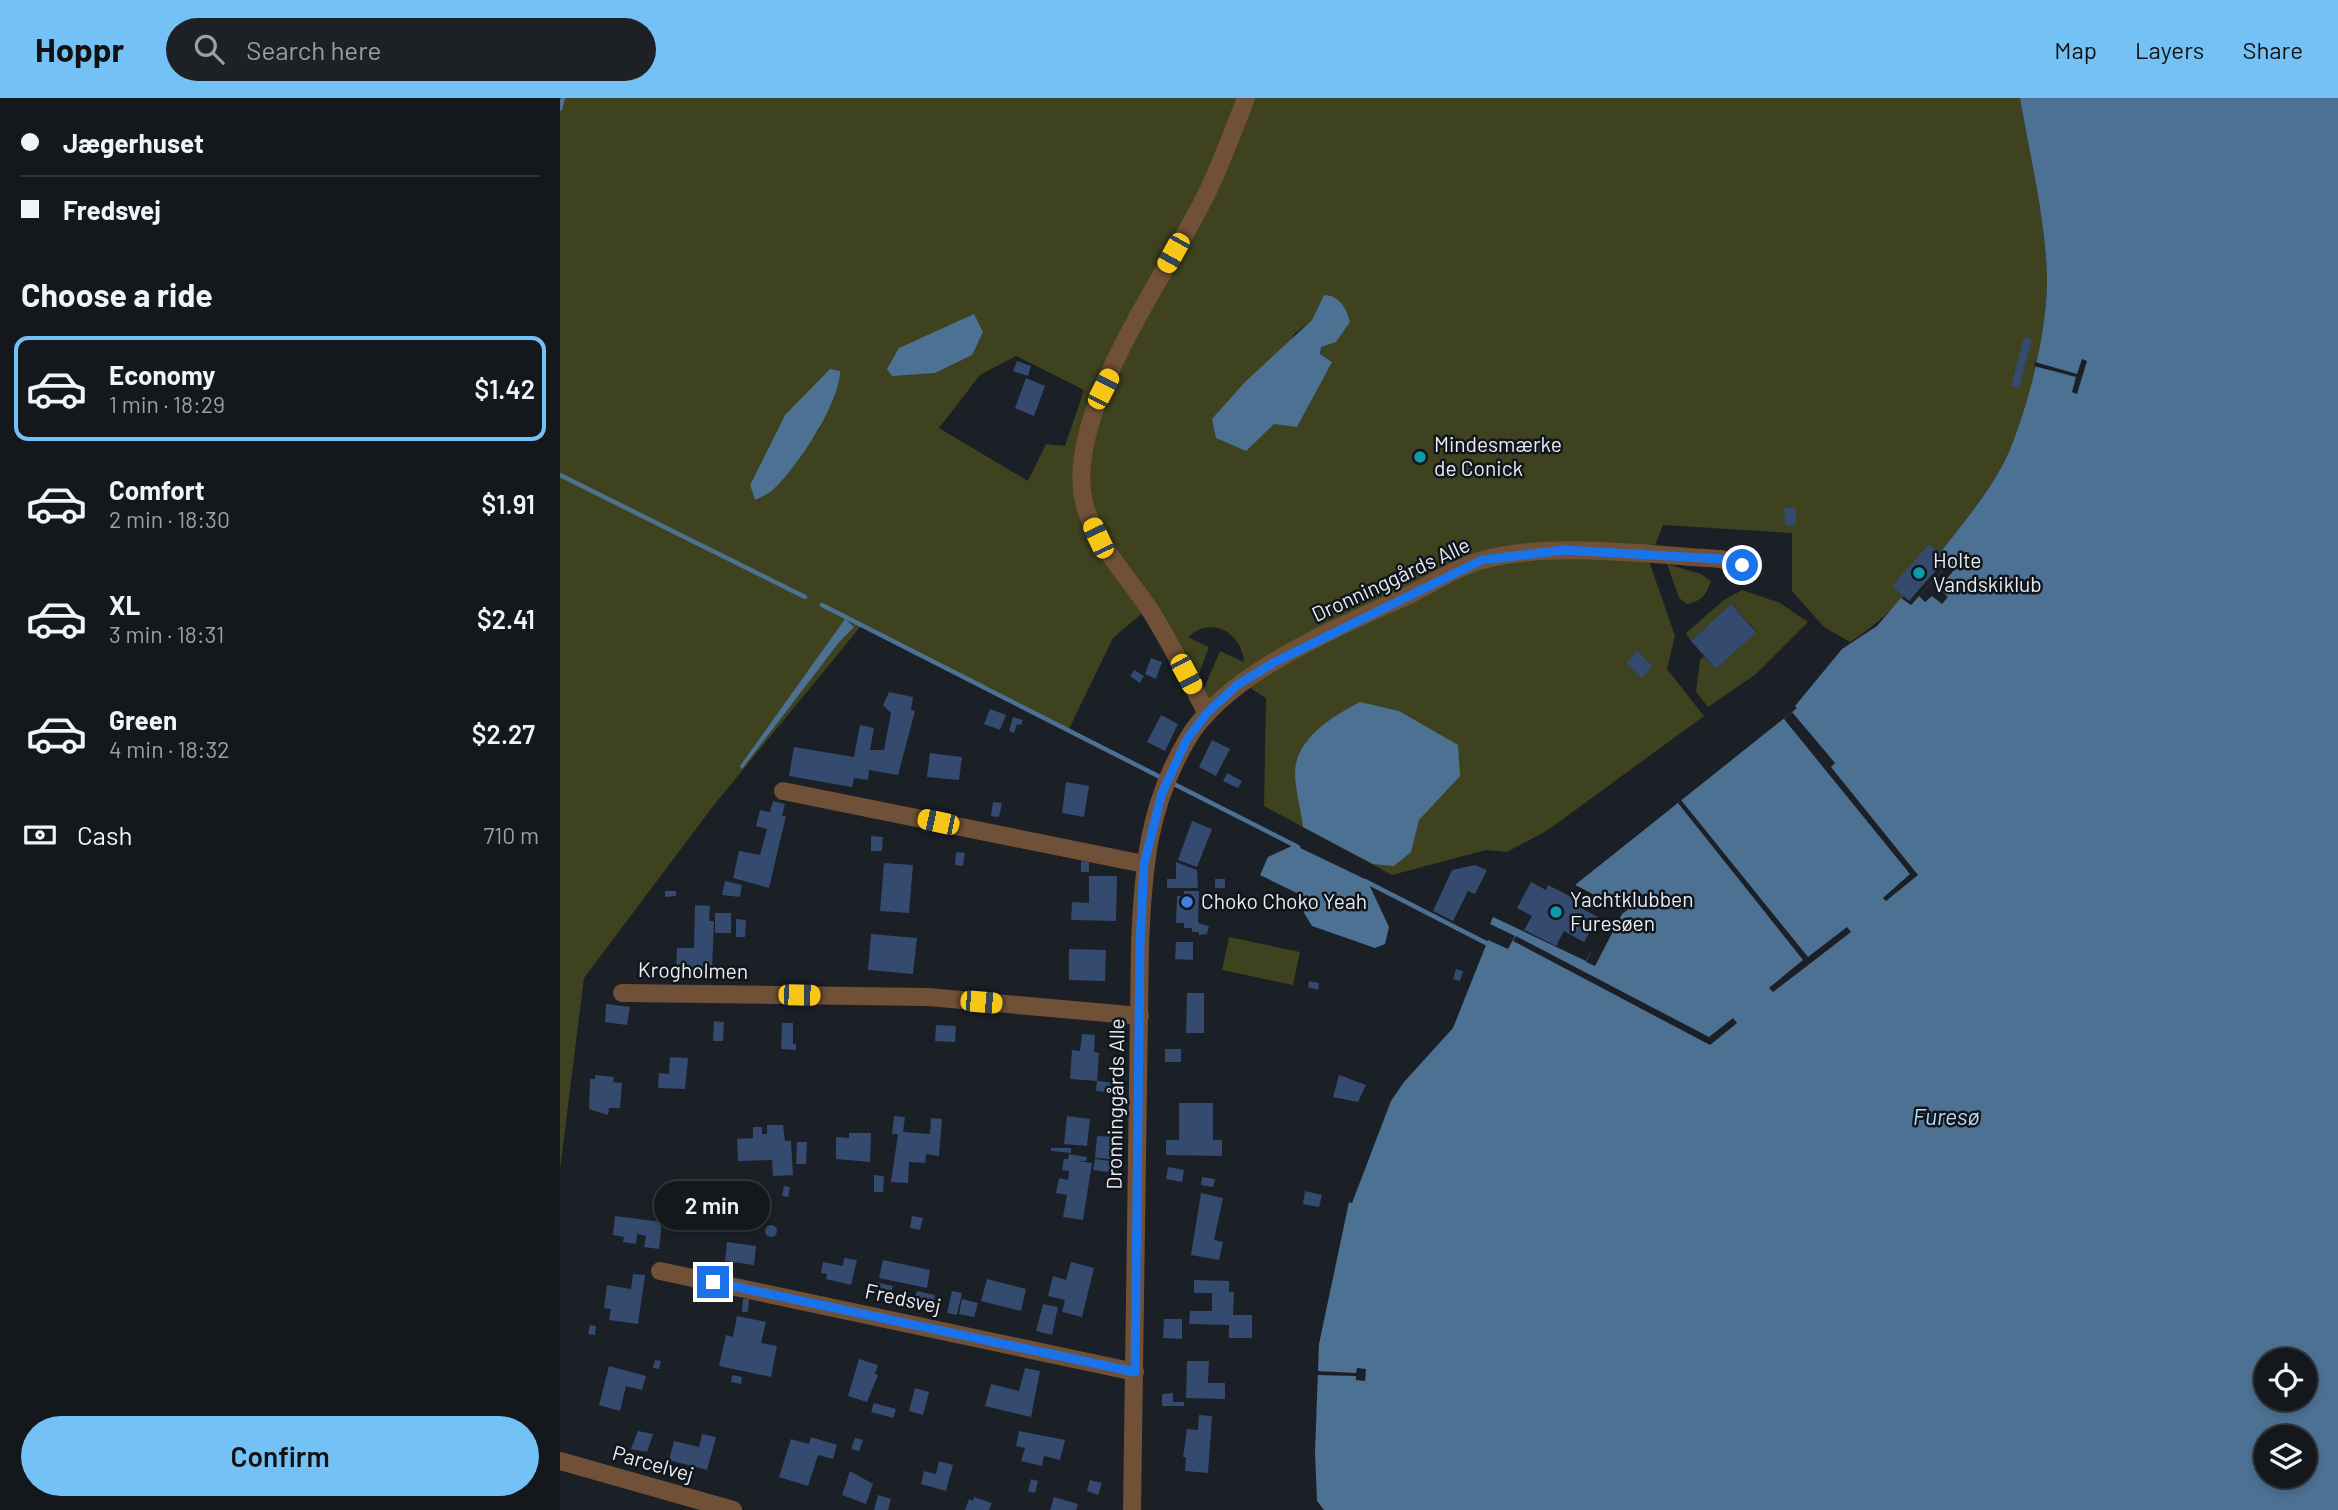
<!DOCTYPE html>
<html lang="en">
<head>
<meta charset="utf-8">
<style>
  :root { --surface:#14171c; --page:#1d2025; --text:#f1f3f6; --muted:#9d9fa3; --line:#33363b; --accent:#73c1f5 }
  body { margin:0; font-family:Barlow,sans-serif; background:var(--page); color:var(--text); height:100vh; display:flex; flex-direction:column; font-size:26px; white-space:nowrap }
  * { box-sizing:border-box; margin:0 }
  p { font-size:23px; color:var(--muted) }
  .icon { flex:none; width:38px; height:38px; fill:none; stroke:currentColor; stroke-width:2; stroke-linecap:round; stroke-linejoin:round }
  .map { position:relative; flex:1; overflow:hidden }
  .sheet { display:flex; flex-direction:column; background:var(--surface); width:560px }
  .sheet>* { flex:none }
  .guide { display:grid; align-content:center; height:154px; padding:0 21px; background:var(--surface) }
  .buttons { position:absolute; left:1694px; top:1250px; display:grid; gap:14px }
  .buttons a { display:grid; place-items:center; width:63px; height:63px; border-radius:50%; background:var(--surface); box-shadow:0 4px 10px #0003,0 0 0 2px var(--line); font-size:35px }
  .end { position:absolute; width:32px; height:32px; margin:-16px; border:9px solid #1a73e8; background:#fff; box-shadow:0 0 0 4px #fff }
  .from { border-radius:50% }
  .bubble { position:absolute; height:49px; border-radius:24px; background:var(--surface); box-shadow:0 4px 10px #0003,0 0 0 2px var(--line); font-size:23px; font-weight:600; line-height:49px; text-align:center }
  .car { position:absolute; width:21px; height:42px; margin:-21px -10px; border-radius:9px; box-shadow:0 0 5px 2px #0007; background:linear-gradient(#f5c518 24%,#345 0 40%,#f5c518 0 76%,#345 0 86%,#f5c518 0) }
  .guide b { display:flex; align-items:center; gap:24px; height:66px; font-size:26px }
  .guide b+b { border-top:2px solid var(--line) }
  .guide i { width:18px; height:18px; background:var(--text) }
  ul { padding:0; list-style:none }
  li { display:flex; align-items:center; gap:21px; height:105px; margin:0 14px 10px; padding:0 7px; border:4px solid transparent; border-radius:14px }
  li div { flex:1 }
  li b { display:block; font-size:26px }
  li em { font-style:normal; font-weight:600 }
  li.on { border-color:var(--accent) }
  li>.icon { width:63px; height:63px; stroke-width:1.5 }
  h2 { padding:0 21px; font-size:32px; line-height:84px }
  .pay { display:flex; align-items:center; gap:18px; height:77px; padding:0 21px; font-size:26px }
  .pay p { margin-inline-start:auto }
  .cta { display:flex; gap:14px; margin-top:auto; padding:14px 21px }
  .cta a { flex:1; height:80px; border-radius:42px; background:var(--accent); color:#111; font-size:28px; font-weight:600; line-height:80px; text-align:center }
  header { display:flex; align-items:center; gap:42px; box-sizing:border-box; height:98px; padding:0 35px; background:var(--accent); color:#111 }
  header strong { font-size:33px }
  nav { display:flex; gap:38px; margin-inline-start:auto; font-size:24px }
  .search { width:490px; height:63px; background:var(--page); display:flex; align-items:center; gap:18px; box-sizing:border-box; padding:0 24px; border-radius:38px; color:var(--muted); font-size:26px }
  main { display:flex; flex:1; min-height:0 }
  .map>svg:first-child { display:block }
  .green { fill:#3e421e; fill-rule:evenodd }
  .water { fill:#4d7193; fill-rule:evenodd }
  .pier { fill:#1b1f26 }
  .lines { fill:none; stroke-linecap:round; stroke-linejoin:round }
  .stream { stroke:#4d7193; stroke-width:4.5 }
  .building { fill:#344a6f }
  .minor { stroke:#705037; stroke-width:18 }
  .route { stroke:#1a73e8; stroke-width:9 }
  .culture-dot { fill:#0f9aa8; stroke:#11161d; stroke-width:2.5 }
  .shop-dot { fill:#3f7fe0; stroke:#11161d; stroke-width:2.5 }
  .labels { text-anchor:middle; stroke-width:5; stroke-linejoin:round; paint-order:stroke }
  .poi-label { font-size:21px; fill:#e9ecf1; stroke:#11161d; text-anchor:start }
  .street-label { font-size:21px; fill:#e9ecf1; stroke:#11161d }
  .water-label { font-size:23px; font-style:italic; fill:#b6d8f9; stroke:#11161d }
</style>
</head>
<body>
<header>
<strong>Hoppr</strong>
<div class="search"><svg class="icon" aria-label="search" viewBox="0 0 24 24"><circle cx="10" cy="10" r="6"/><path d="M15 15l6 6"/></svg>Search here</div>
<nav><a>Map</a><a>Layers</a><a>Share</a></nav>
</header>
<main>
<section class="sheet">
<div class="guide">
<b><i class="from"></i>Jægerhuset</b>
<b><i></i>Fredsvej</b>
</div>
<h2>Choose a ride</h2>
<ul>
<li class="on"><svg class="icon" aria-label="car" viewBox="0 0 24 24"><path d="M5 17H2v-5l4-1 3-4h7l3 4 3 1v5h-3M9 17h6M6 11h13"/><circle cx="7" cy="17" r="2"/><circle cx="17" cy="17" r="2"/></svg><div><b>Economy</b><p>1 min · 18:29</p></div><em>$1.42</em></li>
<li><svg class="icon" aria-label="car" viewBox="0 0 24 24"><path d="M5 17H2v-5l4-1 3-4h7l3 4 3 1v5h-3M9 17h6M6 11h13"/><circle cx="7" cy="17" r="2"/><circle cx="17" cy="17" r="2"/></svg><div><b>Comfort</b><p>2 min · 18:30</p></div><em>$1.91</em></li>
<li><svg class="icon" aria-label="car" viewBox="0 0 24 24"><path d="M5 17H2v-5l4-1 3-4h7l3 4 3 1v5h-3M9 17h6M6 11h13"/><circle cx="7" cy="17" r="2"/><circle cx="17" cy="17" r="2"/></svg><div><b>XL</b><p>3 min · 18:31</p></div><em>$2.41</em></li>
<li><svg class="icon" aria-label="car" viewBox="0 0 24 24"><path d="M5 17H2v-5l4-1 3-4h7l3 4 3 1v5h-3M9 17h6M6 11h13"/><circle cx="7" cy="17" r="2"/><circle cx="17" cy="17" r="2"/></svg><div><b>Green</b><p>4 min · 18:32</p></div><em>$2.27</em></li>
</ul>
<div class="pay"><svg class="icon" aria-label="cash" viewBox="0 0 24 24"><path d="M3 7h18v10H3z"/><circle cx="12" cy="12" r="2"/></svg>Cash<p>710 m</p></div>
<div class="cta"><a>Confirm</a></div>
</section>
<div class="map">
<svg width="1778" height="1412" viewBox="0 0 1778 1412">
  <rect width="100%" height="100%" fill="#1b1f26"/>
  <g class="green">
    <path d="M 0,0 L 1460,0 C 1470,59 1485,119 1487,178 C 1488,229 1471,302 1451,349 C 1437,383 1412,413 1390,442 C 1361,480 1331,519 1290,544 L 1264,529 L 1232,493 L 1232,435 L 1103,427 L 1089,463 L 1115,538 L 1107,571 L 1144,618 L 988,732 L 947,754 L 926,752 L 832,777 L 704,708 L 706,600 L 675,580 L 650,605 L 642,595 L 660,553 L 684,564 C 682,535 652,517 628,539 L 649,549 L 636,584 L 592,507 L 553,540 L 508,633 L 301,528 L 154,707 L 24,880 L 0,1072 ZM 764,197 L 760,256 L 771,264 L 737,329 L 714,325 L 733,237 L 752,222 ZM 456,258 L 524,292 L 505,348 L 486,346 L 468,383 L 379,330 L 420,277 ZM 225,317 L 260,330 L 213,392 L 195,402 L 190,387 Z"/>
    <path d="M 1107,466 L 1141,476 L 1151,483 C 1146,497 1142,503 1127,506 L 1119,500 Z"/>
    <polygon points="1182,492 1220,505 1248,524 1196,576 1148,609 1136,594 1140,562 1144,558 1156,571 1196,533 1171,506 1131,543 1126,535 1164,502"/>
    <polygon points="669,839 740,854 733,887 662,872"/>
  </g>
  <g class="water">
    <path d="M 1460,0 L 1778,0 L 1778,1412 L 764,1412 L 757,1403 L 755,1354 L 759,1246 L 789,1104 L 792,1105 L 831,1003 L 844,984 L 893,930 L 928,842 L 948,851 L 955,838 L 930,826 L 933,819 L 1026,863 L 1055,808 L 1015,787 L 1237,610 L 1235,608 L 1282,551 L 1317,528 L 1341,500 L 1351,507 L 1390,464 L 1380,455 C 1405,422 1435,388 1451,349 C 1470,302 1488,229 1487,178 C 1485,119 1470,59 1460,0 ZM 1706,1262 L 1745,1262 L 1745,1300 L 1706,1300 ZM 1706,1339 L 1745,1339 L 1745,1377 L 1706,1377 Z"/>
    <path d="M 764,197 C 779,197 787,211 790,224 L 776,244 L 761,249 L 760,256 L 772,264 L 737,329 L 714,326 L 686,353 L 656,340 L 652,321 L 685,284 L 752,222 Z"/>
    <polygon points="414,216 423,234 412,257 375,275 332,278 327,271 339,250"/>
    <path d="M 270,271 L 280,273 C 280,305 237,369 214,391 C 209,396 201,399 195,402 L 190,387 L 225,317 Z"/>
    <polygon points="285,521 294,529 280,543 182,671 180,668"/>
    <path d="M 800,604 L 839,613 L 898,647 L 900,678 L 859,722 L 851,754 L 834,768 L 813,766 L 743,729 C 741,711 735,692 735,674 C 736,640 773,618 800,604 Z"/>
    <polygon points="734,747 807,782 829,829 825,846 815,850 752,828 744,815 745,799 700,777 708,759"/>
  </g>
  <g class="pier">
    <polygon points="1522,261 1527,263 1517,296 1512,294 1516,279 1474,268 1475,264 1517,276"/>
    <polygon points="1388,467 1394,472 1379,490 1388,499 1382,506 1372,498 1365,504 1359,498"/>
    <polygon points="1232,614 1275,665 1271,669 1358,777 1326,803 1323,800 1350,776 1224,621"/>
    <polygon points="1121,702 1248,859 1287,829 1291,834 1213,894 1209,890 1243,862 1118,705"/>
    <polygon points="1015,787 1055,808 1077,791 1084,799 1062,816 1035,868 1026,864 1031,854 1028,853 1051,810 1012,789"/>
    <polygon points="956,838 1149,939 1173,920 1177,925 1150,947 953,843"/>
    <polygon points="797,1270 806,1271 805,1283 796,1282 796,1278 757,1277 757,1273 796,1275"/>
  </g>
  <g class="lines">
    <g class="stream">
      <polyline points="0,11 3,0"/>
      <polyline points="0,377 245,499"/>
      <polyline points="262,507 604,681"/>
      <polyline points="612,685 738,749"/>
      <polyline points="805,783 926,845"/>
    </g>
  </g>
  <g class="building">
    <polygon points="1464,239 1472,241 1459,290 1451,288"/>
    <polygon points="457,263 471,268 468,278 453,273"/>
    <polygon points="466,280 485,288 474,318 455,310"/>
    <polygon points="1224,410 1236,410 1236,427 1225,427"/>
    <polygon points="1369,446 1386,461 1349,503 1332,488"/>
    <polygon points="1171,506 1196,534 1156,571 1131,543"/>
    <polygon points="1077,553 1093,568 1082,580 1066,565"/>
    <polygon points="591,560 602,564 596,581 585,576"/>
    <polygon points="574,572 584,578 580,585 570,578"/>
    <polygon points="329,594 353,599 351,612 355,613 338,677 309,672 308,682 294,680 292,689 229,678 234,649 294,659 300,627 314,630 310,652 324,652 331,615 323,607"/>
    <polygon points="430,611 446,617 440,632 424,626"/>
    <polygon points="601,617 618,626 605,653 587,644"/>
    <polygon points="453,619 463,622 461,627 457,626 454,635 449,633"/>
    <polygon points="652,642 670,651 656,678 639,669"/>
    <polygon points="370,655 402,659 399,682 367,679"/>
    <polygon points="667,675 682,683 678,690 663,683"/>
    <polygon points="506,684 529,688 524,719 502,715"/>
    <polygon points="213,703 225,706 222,718 226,718 209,790 173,780 179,753 200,757 207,731 196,728 200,712 210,714"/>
    <polygon points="433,704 442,705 439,719 431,718"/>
    <polygon points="632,723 652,731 637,769 618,762"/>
    <polygon points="311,738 323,739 322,753 311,753"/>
    <polygon points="396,754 405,755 403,768 395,767"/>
    <polygon points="521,763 529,764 529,774 521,774"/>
    <polygon points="616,764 637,772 638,790 607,790 607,781 616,781"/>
    <polygon points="324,765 353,767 349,815 320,813"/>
    <polygon points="915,767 927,772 915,796 908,793 893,823 873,813 892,772"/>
    <polygon points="529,778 557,778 556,823 511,822 512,804 529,805"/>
    <rect x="655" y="781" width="10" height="9"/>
    <polygon points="165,783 182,787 180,799 162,797"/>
    <polygon points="971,784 986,792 988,787 1019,803 1017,808 1038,819 1024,844 1004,833 996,848 964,832 972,818 957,810"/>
    <polygon points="105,793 116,793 116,798 105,799"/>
    <polygon points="624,793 639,793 638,825 649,828 647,836 639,837 639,834 632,834 632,830 624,830 624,825 616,825 617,798 624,798"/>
    <polygon points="135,807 150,808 149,823 154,823 152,872 116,870 117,850 134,850"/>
    <rect x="155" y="815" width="16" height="20"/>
    <polygon points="176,821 186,822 185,839 176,839"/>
    <polygon points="311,836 357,840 353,876 308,872"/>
    <polygon points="616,844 633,844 633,862 615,861"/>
    <polygon points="509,851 546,852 545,883 509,882"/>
    <polygon points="896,871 903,873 900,883 893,881"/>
    <polygon points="749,883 759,885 758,892 748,889"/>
    <polygon points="627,895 644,895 644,935 626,935"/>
    <polygon points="46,906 70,909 67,927 45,924"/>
    <polygon points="154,923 164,924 163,943 153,943"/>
    <polygon points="222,925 233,925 233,946 236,946 236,952 221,951"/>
    <polygon points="376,927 396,928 395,944 375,943"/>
    <polygon points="522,936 535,937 534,954 539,955 537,983 510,981 512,952 520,953"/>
    <rect x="605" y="951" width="16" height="13"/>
    <polygon points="110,959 128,960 125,991 98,990 99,975 109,976"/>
    <polygon points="35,977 54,979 53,984 62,985 60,1010 49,1010 48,1017 29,1011 30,981 35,981"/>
    <polygon points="779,977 806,987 798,1004 773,999"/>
    <polygon points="537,983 558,985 557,995 536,993"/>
    <polygon points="619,1005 653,1005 653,1042 662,1042 662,1058 606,1057 606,1042 619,1042"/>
    <polygon points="334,1018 345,1019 343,1034 370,1036 371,1020 382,1021 379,1058 366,1056 365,1065 349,1064 348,1085 331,1084 338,1036 332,1036"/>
    <polygon points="507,1018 530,1021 527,1048 504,1046"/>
    <polygon points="207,1027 223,1027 225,1043 231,1043 233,1077 213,1078 212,1062 178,1063 177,1041 193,1040 193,1029 202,1029 202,1036 207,1036"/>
    <polygon points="289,1035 311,1035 310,1064 276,1061 276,1039 289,1040"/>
    <polygon points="537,1038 554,1039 552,1061 535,1060"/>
    <polygon points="237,1044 247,1044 246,1066 236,1066"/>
    <polygon points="491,1050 511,1050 511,1055 491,1053"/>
    <polygon points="509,1056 527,1059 526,1063 517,1063 532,1065 523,1122 503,1119 507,1097 496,1095 499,1080 508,1082 509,1073 502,1072 504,1061 508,1061"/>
    <polygon points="535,1061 558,1064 556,1075 533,1072"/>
    <polygon points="608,1069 624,1072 622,1084 606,1081"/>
    <polygon points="314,1077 324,1078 323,1094 314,1094"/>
    <polygon points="642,1079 655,1081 653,1089 641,1087"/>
    <polygon points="224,1088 230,1089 228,1099 222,1098"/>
    <polygon points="745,1093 762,1097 759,1109 743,1106"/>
    <polygon points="641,1095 663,1100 654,1142 663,1144 659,1162 631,1157"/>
    <polygon points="55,1118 102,1124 99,1151 84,1149 86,1138 77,1136 76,1146 63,1144 64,1139 53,1137"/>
    <polygon points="352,1118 363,1120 360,1132 350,1130"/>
    <circle cx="211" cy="1133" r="6"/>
    <polygon points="167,1144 196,1148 194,1167 165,1163"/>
    <polygon points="284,1160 297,1162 291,1187 266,1181 267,1176 261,1175 263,1164 283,1168"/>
    <polygon points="323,1162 370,1172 367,1190 319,1180"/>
    <polygon points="511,1164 534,1170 522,1219 502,1214 505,1202 488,1198 493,1178 506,1182"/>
    <polygon points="73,1176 85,1177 78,1226 49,1222 51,1211 44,1210 47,1187 71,1191"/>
    <polygon points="427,1181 466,1191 461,1213 421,1203"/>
    <polygon points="634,1182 669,1183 669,1194 674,1194 673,1217 692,1217 692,1240 669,1240 669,1227 629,1226 630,1213 652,1213 652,1195 634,1195"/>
    <polygon points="316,1184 333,1188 330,1198 314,1194"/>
    <polygon points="357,1193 375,1197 373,1208 354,1203"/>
    <polygon points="392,1193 402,1195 397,1217 387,1215"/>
    <polygon points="183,1201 189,1201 188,1214 182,1214"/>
    <polygon points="402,1201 418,1205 414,1219 399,1216"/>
    <polygon points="483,1206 498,1209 492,1237 476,1233"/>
    <polygon points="177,1218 206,1224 201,1245 217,1248 211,1279 159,1268 166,1237 173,1239"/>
    <polygon points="604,1221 622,1221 622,1241 603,1240"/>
    <polygon points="30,1227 36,1228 35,1237 28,1236"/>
    <polygon points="299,1261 318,1267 315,1276 318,1277 307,1304 288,1298"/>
    <polygon points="95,1262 101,1263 99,1271 93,1270"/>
    <polygon points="627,1263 649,1263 648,1285 665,1285 665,1301 626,1300"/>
    <polygon points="49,1268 86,1278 82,1292 66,1288 60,1313 39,1307"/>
    <polygon points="465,1270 480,1273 471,1319 425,1308 431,1286 459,1293"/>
    <polygon points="172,1277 182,1279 181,1286 171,1284"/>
    <polygon points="355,1290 369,1294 363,1317 349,1313"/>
    <polygon points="613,1295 613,1304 624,1304 624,1308 602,1308 602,1296"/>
    <polygon points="314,1305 336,1311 333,1320 311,1314"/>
    <polygon points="639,1317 652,1318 648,1375 625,1373 626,1359 623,1359 627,1331 638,1332"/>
    <polygon points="78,1333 93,1336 87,1354 71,1351"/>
    <polygon points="459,1333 505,1342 500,1362 484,1358 482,1368 461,1363 465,1350 456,1348"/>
    <polygon points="142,1336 156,1339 147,1372 109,1362 114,1343 139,1349"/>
    <polygon points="251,1339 277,1347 273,1361 258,1357 248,1388 219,1379 231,1341 249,1346"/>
    <polygon points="295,1340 303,1342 299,1353 291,1351"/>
    <polygon points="379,1363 393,1367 386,1393 361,1386 364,1373 376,1376"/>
    <polygon points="290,1373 313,1386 306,1406 282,1397"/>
    <polygon points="471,1381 478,1383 475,1395 468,1393"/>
    <polygon points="530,1382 542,1385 538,1397 527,1393"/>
    <polygon points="318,1397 331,1401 328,1412 314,1412"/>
    <polygon points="414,1399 432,1405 429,1412 405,1412 409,1401 413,1403"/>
    <polygon points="494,1399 518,1406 516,1412 490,1412"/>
  </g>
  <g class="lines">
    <g class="minor">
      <path d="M 647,616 C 628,580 610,543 588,509 C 567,478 538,448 526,411 C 497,323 610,173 648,93 C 662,63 674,31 686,0"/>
      <polyline points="223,693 584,766"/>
      <polyline points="62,895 368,899 580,918"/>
      <polyline points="100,1173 575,1274"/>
      <polyline points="0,1363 173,1412"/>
      <path d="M 572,1412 L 580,846 C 583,771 588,708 627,642 C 666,574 782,528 851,496 C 873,485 898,468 923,462 C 992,443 1089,457 1161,461 L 1182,467"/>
    </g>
  </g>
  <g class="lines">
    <polyline class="route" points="153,1184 575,1274 580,846 584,766 602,695 627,641 647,615 677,587 713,565 922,462 1004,452 1161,461 1182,467"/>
  </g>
  <g class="culture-dot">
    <circle cx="860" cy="359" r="7"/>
    <circle cx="1359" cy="475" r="7"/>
    <circle cx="996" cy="814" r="7"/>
  </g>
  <circle class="shop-dot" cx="627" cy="804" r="7"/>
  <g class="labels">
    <g class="poi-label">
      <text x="874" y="354">Mindesmærke<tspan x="874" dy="24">de Conick</tspan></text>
      <text x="1373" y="470">Holte<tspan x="1373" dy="24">Vandskiklub</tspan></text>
      <text x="1010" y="809">Yachtklubben<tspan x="1010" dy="24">Furesøen</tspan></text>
      <text x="641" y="811">Choko Choko Yeah</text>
    </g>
    <g class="street-label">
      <text transform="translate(831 482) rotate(-25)" y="7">Dronninggårds Alle</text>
      <text transform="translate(133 873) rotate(1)" y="7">Krogholmen</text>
      <text transform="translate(556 1006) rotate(-89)" y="7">Dronninggårds Alle</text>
      <text transform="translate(343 1201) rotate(12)" y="7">Fredsvej</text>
      <text transform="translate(93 1366) rotate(16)" y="7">Parcelvej</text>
    </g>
    <g class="water-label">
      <text x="1386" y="1027">Furesø</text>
    </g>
  </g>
</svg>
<div class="buttons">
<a><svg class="icon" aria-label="locate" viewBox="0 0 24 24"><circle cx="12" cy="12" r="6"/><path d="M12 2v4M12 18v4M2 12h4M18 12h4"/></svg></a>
<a><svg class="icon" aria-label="layers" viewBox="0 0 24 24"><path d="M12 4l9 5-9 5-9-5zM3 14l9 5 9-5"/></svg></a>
</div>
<i class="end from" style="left:1182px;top:467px"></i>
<i class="end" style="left:153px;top:1184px"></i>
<div class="bubble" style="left:94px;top:1083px;width:116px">2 min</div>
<i class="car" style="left:613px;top:155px;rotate:209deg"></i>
<i class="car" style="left:543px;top:291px;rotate:27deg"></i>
<i class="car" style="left:538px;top:440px;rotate:335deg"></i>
<i class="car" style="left:626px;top:576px;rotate:152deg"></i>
<i class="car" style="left:378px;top:724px;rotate:282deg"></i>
<i class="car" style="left:239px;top:897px;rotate:91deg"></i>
<i class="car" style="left:421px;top:904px;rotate:95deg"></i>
</div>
</main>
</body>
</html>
